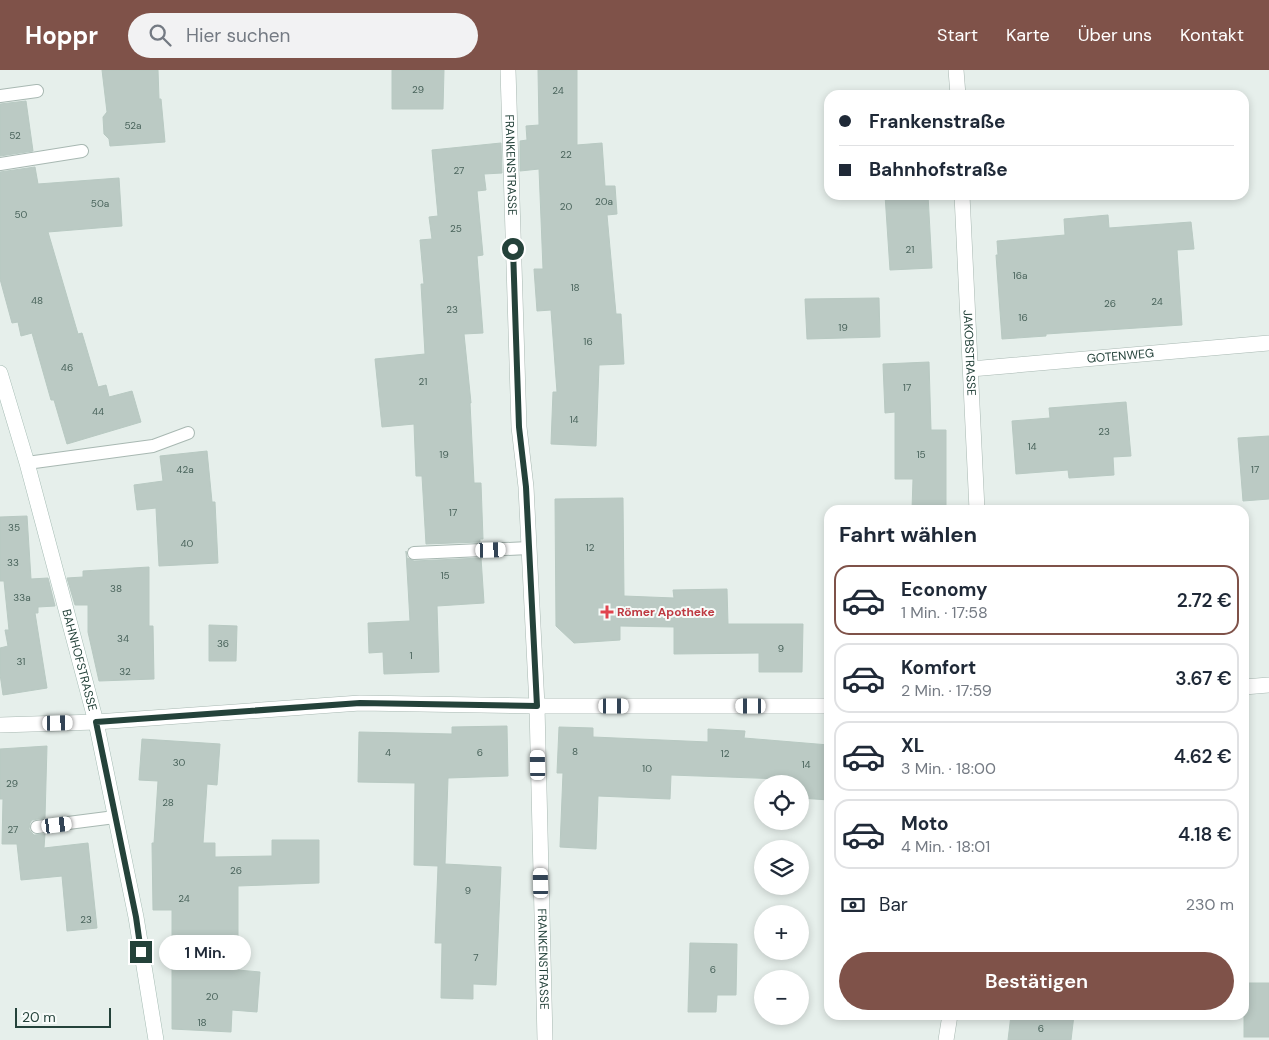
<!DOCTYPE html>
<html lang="de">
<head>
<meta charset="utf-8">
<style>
  :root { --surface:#fff; --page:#f2f2f3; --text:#1f2937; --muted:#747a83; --line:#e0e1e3; --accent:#7f5249 }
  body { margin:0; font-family:"DM Sans",sans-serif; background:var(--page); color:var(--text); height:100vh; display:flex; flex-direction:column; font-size:19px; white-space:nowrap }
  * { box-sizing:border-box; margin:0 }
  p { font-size:16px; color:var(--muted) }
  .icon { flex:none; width:28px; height:28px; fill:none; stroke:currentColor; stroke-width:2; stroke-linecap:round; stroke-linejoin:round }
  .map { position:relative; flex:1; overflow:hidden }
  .drawer { position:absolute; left:824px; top:435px; width:425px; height:515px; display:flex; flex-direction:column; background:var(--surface); border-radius:15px; box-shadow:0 2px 8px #0003 }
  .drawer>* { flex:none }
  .guide { position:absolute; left:824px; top:20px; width:425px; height:110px; border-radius:15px; box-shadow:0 2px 8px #0003; display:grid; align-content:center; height:110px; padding:0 15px; background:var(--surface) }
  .tools { position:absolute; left:754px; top:705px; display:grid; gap:10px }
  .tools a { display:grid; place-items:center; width:55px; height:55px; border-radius:50%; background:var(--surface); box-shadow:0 2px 8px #0003; font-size:25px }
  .scale { position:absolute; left:15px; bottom:12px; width:96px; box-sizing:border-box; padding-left:5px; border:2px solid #24423a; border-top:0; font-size:14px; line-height:18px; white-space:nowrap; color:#24423a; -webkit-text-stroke:4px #f7fbf9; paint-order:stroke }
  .end { position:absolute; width:22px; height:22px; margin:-11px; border:6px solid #24423a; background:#fff; box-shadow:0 0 0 2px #fff }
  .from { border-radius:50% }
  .bubble { position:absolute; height:35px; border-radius:18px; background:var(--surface); box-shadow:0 2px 8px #0003; font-size:16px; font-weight:600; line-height:35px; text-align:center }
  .car { position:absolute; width:15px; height:30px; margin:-15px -8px; border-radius:6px; box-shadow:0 0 4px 1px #0007; background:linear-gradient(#fff 24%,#345 0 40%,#fff 0 76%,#345 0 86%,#fff 0) }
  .guide b { display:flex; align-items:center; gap:18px; height:48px; font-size:19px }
  .guide b+b { border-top:1px solid var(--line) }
  .guide i { width:12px; height:12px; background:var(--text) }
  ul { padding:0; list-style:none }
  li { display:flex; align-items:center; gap:15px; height:70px; margin:0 10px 8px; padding:0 5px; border:2px solid var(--line); border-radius:15px }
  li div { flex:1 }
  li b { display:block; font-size:19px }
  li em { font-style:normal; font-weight:600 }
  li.active { border-color:var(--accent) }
  li>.icon { width:45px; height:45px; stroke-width:1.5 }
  h2 { padding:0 15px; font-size:22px; line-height:60px }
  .pay { display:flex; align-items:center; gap:12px; height:55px; padding:0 15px; font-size:19px }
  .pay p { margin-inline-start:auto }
  .action { display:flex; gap:10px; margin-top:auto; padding:10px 15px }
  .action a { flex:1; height:58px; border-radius:30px; background:var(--accent); color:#fff; font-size:20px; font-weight:600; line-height:58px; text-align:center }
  header { display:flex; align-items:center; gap:30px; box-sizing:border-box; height:70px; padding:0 25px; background:var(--accent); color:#fff }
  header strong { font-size:24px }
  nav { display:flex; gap:28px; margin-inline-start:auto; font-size:18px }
  .search { width:350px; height:45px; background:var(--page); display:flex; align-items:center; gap:12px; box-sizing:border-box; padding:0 18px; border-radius:28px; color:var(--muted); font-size:19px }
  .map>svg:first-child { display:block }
  .building { fill:#bbcac4; stroke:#b8c9c2 }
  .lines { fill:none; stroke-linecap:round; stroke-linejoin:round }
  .lane-casing { stroke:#a8b8b2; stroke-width:14 }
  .street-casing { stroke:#a8b8b2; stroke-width:16 }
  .secondary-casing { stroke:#a4bbb3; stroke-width:16 }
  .lane { stroke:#fff; stroke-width:12 }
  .street { stroke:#fff; stroke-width:15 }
  .secondary { stroke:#fff; stroke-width:15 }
  .route { stroke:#24423a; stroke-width:6 }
  .health-dot { fill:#e0444e; stroke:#f7fbf9; stroke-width:2 }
  .labels { text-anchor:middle; stroke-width:4; stroke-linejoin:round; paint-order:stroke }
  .number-label { font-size:10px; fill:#4a645c }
  .street-label { font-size:12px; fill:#24423a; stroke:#f7fbf9 }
  .health-label { font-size:12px; font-weight:bold; fill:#be3a42; stroke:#f7fbf9; text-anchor:start }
</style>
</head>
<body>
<header>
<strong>Hoppr</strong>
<div class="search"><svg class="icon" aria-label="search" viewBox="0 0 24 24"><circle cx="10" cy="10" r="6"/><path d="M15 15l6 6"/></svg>Hier suchen</div>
<nav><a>Start</a><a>Karte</a><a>Über uns</a><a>Kontakt</a></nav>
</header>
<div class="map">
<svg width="1269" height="970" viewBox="0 0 1269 970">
  <rect width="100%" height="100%" fill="#e6efeb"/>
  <g class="building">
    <polygon points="102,0 158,0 159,29 161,29 165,72 110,76 109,69 104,64 103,47 107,42"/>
    <polygon points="392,0 444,0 443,39 392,39"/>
    <polygon points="538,0 577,0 577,75 602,73 605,116 615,116 617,144 607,145 616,244 621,244 624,294 599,295 596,376 551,374 553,322 557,322 551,240 537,241 534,199 543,199 539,99 520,101 520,71 527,70 526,56 539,55"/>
    <polygon points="26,31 33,81 0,86 0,34"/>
    <polygon points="501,73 502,103 484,104 486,120 477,121 483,185 477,186 483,263 464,264 471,333 470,333 474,413 481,413 483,469 480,469 480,472 426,474 422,406 416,406 414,354 382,357 375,289 425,284 421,214 424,214 420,170 432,169 429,147 438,146 432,80"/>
    <polygon points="35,97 38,114 119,108 122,156 48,162 78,264 82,263 98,317 106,315 109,327 132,321 141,352 67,374 54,330 51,330 32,263 21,266 18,252 12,253 0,209 0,102"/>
    <polygon points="885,125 928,125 932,198 890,200"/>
    <polygon points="1108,145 1109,158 1191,152 1194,179 1177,180 1182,255 1046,264 1046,266 1002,269 996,185 998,185 997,171 1065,165 1064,149"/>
    <polygon points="879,228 880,267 807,269 805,229"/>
    <polygon points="929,292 931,360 946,360 946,440 912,440 913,409 895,409 895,342 885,343 883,294"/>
    <polygon points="1126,332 1131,386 1113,387 1114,405 1069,408 1068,400 1016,404 1012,351 1050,348 1049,338"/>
    <polygon points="1269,366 1269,429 1243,431 1238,368"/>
    <polygon points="207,381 212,432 215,432 218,493 159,496 156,438 137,440 134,415 163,411 160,386"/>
    <polygon points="623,428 624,526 674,528 673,520 727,519 728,554 803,554 802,602 759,602 759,583 674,584 674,557 620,556 620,570 574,573 556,556 555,429"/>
    <polygon points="27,446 31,509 48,508 55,536 38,537 38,543 35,543 47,618 3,625 0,604 0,578 8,576 5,560 9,560 4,511 0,511 0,447"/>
    <polygon points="406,481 407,488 414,491 481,488 484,533 437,536 439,602 384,604 383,582 369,583 368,553 410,551"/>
    <polygon points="149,497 149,556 153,556 154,609 99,611 88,562 88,535 75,535 67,508 83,507 83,501"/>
    <polygon points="209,555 237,556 236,591 209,591"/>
    <polygon points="507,656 508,706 448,708 445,794 501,797 496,915 473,914 473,929 441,928 442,873 435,873 438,796 414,795 415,713 358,712 359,662 452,664 452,657"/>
    <polygon points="559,657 593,658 593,667 708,672 708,659 745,661 744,668 829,675 829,730 800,728 800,714 782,714 782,709 671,705 670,729 598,726 596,779 560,777 563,703 557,703"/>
    <polygon points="142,669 220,674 217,715 207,714 203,773 215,773 215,787 272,786 272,770 319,770 319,813 238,816 238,900 260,902 257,942 232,940 231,962 172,959 172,840 153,840 152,773 154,773 158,711 139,710"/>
    <polygon points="47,676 45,748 32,750 30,753 29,759 31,762 34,765 45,764 44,778 88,773 97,858 67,861 62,806 21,810 17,774 2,774 3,729 0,729 0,679"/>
    <polygon points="690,873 737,874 736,925 717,925 716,942 688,942"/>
    <rect x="1244" y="913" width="25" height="54"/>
    <polygon points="1011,945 1074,945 1071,970 1008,970"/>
  </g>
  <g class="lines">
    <g class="lane-casing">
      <g id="lane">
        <polyline points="0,26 37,21"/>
        <polyline points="0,94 82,81"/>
        <polyline points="27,393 153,376 188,363"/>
        <polyline points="414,483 529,478"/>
        <polyline points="37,757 115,747"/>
      </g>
    </g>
    <g class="street-casing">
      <g id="street">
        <path id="s1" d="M 508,0 L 519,357 L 526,417 L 537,636 L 545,970"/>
        <polyline points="956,0 958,25"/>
        <path id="s2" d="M 962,125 L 977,440"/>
        <path id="s3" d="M 971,299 L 1269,273"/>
        <polyline points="1244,617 1269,615"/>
        <polyline points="0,655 96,652 360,633 537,636 829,636"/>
        <polyline points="946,970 950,945"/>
      </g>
    </g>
    <g class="secondary-casing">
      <g id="secondary">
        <path id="s4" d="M 0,303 L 27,393 L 96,652 L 136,847 L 156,970"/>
      </g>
    </g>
    <use href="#lane" class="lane"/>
    <use href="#street" class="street"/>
    <use href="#secondary" class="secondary"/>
  </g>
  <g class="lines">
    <polyline class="route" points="141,882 136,847 96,652 360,633 537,636 526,417 519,357 513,179"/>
  </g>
  <path class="health-dot" d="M604.5 534.5h5v5h5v5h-5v5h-5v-5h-5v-5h5z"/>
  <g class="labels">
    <g class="number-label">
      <text x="418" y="23">29</text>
      <text x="558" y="24">24</text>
      <text x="133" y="59">52a</text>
      <text x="15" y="69">52</text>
      <text x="566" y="88">22</text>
      <text x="459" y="104">27</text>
      <text x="604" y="135">20a</text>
      <text x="100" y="137">50a</text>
      <text x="566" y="140">20</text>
      <text x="21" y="148">50</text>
      <text x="456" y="162">25</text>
      <text x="910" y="183">21</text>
      <text x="1020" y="209">16a</text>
      <text x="575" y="221">18</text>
      <text x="37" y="234">48</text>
      <text x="1157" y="235">24</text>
      <text x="1110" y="237">26</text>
      <text x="452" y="243">23</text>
      <text x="1023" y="251">16</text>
      <text x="843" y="261">19</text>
      <text x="588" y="275">16</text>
      <text x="67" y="301">46</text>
      <text x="423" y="315">21</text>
      <text x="907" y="321">17</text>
      <text x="98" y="345">44</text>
      <text x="574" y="353">14</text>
      <text x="1104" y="365">23</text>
      <text x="1032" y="380">14</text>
      <text x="444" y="388">19</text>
      <text x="921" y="388">15</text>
      <text x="185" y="403">42a</text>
      <text x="1255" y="403">17</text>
      <text x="453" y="446">17</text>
      <text x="14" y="461">35</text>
      <text x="187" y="477">40</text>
      <text x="590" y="481">12</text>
      <text x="13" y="496">33</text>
      <text x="445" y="509">15</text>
      <text x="116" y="522">38</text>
      <text x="22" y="531">33a</text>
      <text x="123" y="572">34</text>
      <text x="223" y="577">36</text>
      <text x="781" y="582">9</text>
      <text x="411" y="589">1</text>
      <text x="21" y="595">31</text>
      <text x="125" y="605">32</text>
      <text x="575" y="685">8</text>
      <text x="388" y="686">4</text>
      <text x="480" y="686">6</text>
      <text x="725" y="687">12</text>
      <text x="179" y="696">30</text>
      <text x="806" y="698">14</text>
      <text x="647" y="702">10</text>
      <text x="12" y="717">29</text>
      <text x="168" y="736">28</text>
      <text x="13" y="763">27</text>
      <text x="236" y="804">26</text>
      <text x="468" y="824">9</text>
      <text x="184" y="832">24</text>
      <text x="86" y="853">23</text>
      <text x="476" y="891">7</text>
      <text x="713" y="903">6</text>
      <text x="212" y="930">20</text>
      <text x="202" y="956">18</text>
      <text x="1041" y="962">6</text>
    </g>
    <g class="street-label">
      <text dy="4" stroke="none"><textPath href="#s1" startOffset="95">FRANKENSTRASSE</textPath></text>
      <text dy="4" stroke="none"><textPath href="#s2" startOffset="158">JAKOBSTRASSE</textPath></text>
      <text dy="4" stroke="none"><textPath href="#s3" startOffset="150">GOTENWEG</textPath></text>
      <text dy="4" stroke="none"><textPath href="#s4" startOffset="298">BAHNHOFSTRASSE</textPath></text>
      <text dy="4" stroke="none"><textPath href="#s1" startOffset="890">FRANKENSTRASSE</textPath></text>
    </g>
    <g class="health-label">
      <text x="617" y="546">Römer Apotheke</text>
    </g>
  </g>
</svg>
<div class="tools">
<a><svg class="icon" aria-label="locate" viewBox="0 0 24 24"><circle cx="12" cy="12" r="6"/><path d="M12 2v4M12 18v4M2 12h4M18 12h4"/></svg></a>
<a><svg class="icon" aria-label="layers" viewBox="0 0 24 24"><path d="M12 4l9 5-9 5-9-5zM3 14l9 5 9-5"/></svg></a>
<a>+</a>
<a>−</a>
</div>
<div class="scale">20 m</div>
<i class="end from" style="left:513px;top:179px"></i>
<i class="end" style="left:141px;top:882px"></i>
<div class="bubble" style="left:159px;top:865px;width:92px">1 Min.</div>
<i class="car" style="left:491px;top:480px;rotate:88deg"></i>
<i class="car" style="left:614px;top:636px;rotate:90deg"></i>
<i class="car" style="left:751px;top:636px;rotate:270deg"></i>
<i class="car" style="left:58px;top:653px;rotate:89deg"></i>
<i class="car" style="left:538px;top:695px;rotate:359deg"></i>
<i class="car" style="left:57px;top:755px;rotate:83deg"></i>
<i class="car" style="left:541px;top:813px;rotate:359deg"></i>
<div class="guide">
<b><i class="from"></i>Frankenstraße</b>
<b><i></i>Bahnhofstraße</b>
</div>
<section class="drawer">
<h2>Fahrt wählen</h2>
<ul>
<li class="active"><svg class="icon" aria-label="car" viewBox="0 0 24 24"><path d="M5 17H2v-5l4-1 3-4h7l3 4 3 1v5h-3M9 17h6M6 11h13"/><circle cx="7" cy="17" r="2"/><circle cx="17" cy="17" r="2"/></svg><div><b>Economy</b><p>1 Min. · 17:58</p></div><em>2.72 €</em></li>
<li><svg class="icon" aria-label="car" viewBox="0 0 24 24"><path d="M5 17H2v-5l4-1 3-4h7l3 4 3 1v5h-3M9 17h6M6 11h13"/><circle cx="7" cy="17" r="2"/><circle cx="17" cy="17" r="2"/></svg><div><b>Komfort</b><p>2 Min. · 17:59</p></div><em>3.67 €</em></li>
<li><svg class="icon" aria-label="car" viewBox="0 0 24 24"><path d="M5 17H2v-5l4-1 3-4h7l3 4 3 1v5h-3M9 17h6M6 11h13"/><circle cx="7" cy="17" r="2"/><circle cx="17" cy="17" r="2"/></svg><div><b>XL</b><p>3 Min. · 18:00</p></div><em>4.62 €</em></li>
<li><svg class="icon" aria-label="car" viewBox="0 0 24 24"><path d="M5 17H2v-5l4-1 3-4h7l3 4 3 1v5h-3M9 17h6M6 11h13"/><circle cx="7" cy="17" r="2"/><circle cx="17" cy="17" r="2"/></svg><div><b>Moto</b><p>4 Min. · 18:01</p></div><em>4.18 €</em></li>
</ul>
<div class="pay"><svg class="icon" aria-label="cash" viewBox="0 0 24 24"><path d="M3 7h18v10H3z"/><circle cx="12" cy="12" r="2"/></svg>Bar<p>230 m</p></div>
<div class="action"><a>Bestätigen</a></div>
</section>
</div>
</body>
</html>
